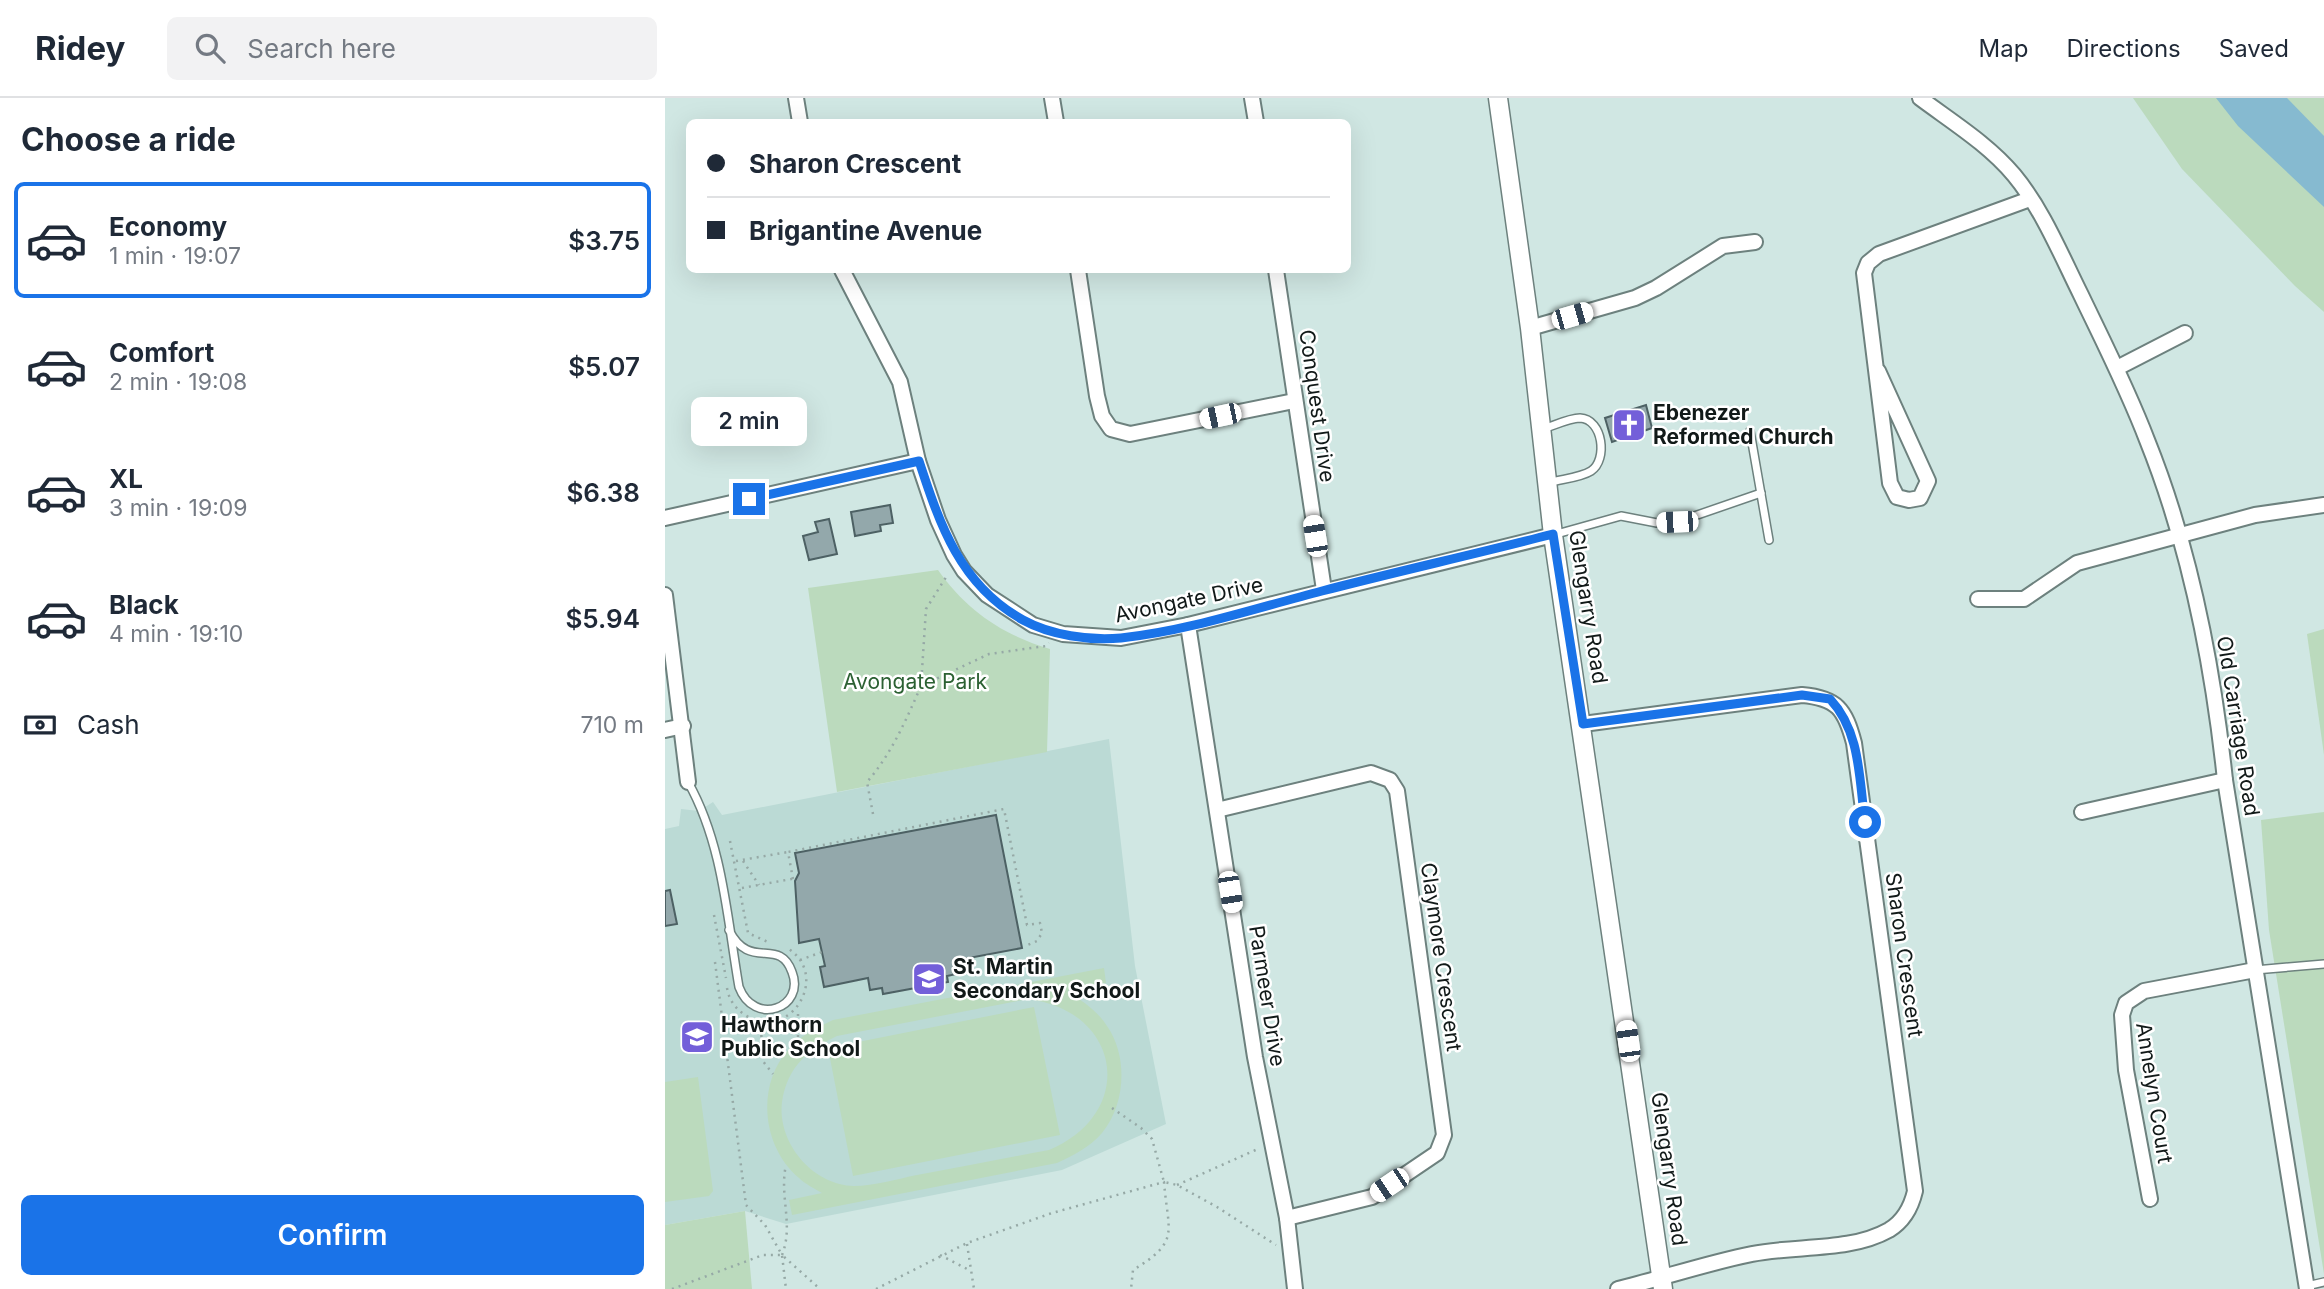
<!DOCTYPE html>
<html lang="en">
<head>
<meta charset="utf-8">
<style>
  :root { --surface:#fff; --page:#f2f2f3; --text:#1f2937; --muted:#747a83; --line:#e0e1e3; --accent:#1a73e8 }
  body { margin:0; font-family:Inter,sans-serif; background:var(--page); color:var(--text); height:100vh; display:flex; flex-direction:column; font-size:26px; white-space:nowrap }
  * { box-sizing:border-box; margin:0 }
  p { font-size:23px; color:var(--muted) }
  .icon { flex:none; width:38px; height:38px; fill:none; stroke:currentColor; stroke-width:2; stroke-linecap:round; stroke-linejoin:round }
  .map { position:relative; flex:1; overflow:hidden }
  .drawer { display:flex; flex-direction:column; background:var(--surface); width:665px }
  .drawer>* { flex:none }
  .top-card { position:absolute; left:21px; top:21px; width:665px; height:154px; border-radius:10px; box-shadow:0 7px 28px #0002; display:grid; align-content:center; height:154px; padding:0 21px; background:var(--surface) }
  .end { position:absolute; width:32px; height:32px; margin:-16px; border:9px solid #1a73e8; background:#fff; box-shadow:0 0 0 4px #fff }
  .from { border-radius:50% }
  .bubble { position:absolute; height:49px; border-radius:10px; background:var(--surface); box-shadow:0 7px 28px #0002; font-size:23px; font-weight:600; line-height:49px; text-align:center }
  .car { position:absolute; width:21px; height:42px; margin:-21px -10px; border-radius:9px; box-shadow:0 0 5px 2px #0007; background:linear-gradient(#fff 24%,#345 0 40%,#fff 0 76%,#345 0 86%,#fff 0) }
  .top-card b { display:flex; align-items:center; gap:24px; height:66px; font-size:26px }
  .top-card b+b { border-top:2px solid var(--line) }
  .top-card i { width:18px; height:18px; background:var(--text) }
  ul { padding:0; list-style:none }
  li { display:flex; align-items:center; gap:21px; height:116px; margin:0 14px 10px; padding:0 7px; border:4px solid transparent; border-radius:10px }
  li div { flex:1 }
  li b { display:block; font-size:26px }
  li em { font-style:normal; font-weight:600 }
  li.active { border-color:var(--accent) }
  li>.icon { width:63px; height:63px; stroke-width:1.5 }
  h2 { padding:0 21px; font-size:32px; line-height:84px }
  .pay { display:flex; align-items:center; gap:18px; height:77px; padding:0 21px; font-size:26px }
  .pay p { margin-inline-start:auto }
  .button { display:flex; gap:14px; margin-top:auto; padding:14px 21px }
  .button a { flex:1; height:80px; border-radius:10px; background:var(--accent); color:#fff; font-size:28px; font-weight:600; line-height:80px; text-align:center }
  header { display:flex; align-items:center; gap:42px; box-sizing:border-box; height:98px; padding:0 35px; background:var(--surface); border-bottom:2px solid var(--line) }
  header strong { font-size:33px }
  nav { display:flex; gap:38px; margin-inline-start:auto; font-size:24px }
  .search { width:490px; height:63px; background:var(--page); display:flex; align-items:center; gap:18px; box-sizing:border-box; padding:0 24px; border-radius:10px; color:var(--muted); font-size:26px }
  main { display:flex; flex:1; min-height:0 }
  .map>svg:first-child { display:block }
  .built { fill:#bbdad5 }
  .green { fill:#bbdabd; fill-rule:evenodd }
  .water { fill:#86bad0 }
  .building { fill:#93a8ab; stroke:#4d6164; stroke-width:2 }
  .lines { fill:none; stroke-linecap:round; stroke-linejoin:round }
  .service-casing { stroke:#6d817e; stroke-width:10 }
  .minor-casing { stroke:#6d817e; stroke-width:18 }
  .tertiary-casing { stroke:#6d817e; stroke-width:21 }
  .path { stroke:#96a9a6; stroke-width:2.5; stroke-dasharray:2 5; stroke-linecap:butt }
  .service { stroke:#fff; stroke-width:7 }
  .minor { stroke:#fff; stroke-width:14 }
  .tertiary { stroke:#fff; stroke-width:18 }
  .route { stroke:#1a73e8; stroke-width:9 }
  .labels { text-anchor:middle; stroke-width:5; stroke-linejoin:round; paint-order:stroke }
  .street-label { font-size:21px; fill:#111918; stroke:#fff }
  .poi-label { font-size:21px; font-weight:bold; fill:#111918; stroke:#fff; text-anchor:start }
  .park-label { font-size:21px; fill:#2c6133; stroke:#fff }
</style>
</head>
<body>
<header>
<strong>Ridey</strong>
<div class="search"><svg class="icon" aria-label="search" viewBox="0 0 24 24"><circle cx="10" cy="10" r="6"/><path d="M15 15l6 6"/></svg>Search here</div>
<nav><a>Map</a><a>Directions</a><a>Saved</a></nav>
</header>
<main>
<section class="drawer">
<h2>Choose a ride</h2>
<ul>
<li class="active"><svg class="icon" aria-label="car" viewBox="0 0 24 24"><path d="M5 17H2v-5l4-1 3-4h7l3 4 3 1v5h-3M9 17h6M6 11h13"/><circle cx="7" cy="17" r="2"/><circle cx="17" cy="17" r="2"/></svg><div><b>Economy</b><p>1 min · 19:07</p></div><em>$3.75</em></li>
<li><svg class="icon" aria-label="car" viewBox="0 0 24 24"><path d="M5 17H2v-5l4-1 3-4h7l3 4 3 1v5h-3M9 17h6M6 11h13"/><circle cx="7" cy="17" r="2"/><circle cx="17" cy="17" r="2"/></svg><div><b>Comfort</b><p>2 min · 19:08</p></div><em>$5.07</em></li>
<li><svg class="icon" aria-label="car" viewBox="0 0 24 24"><path d="M5 17H2v-5l4-1 3-4h7l3 4 3 1v5h-3M9 17h6M6 11h13"/><circle cx="7" cy="17" r="2"/><circle cx="17" cy="17" r="2"/></svg><div><b>XL</b><p>3 min · 19:09</p></div><em>$6.38</em></li>
<li><svg class="icon" aria-label="car" viewBox="0 0 24 24"><path d="M5 17H2v-5l4-1 3-4h7l3 4 3 1v5h-3M9 17h6M6 11h13"/><circle cx="7" cy="17" r="2"/><circle cx="17" cy="17" r="2"/></svg><div><b>Black</b><p>4 min · 19:10</p></div><em>$5.94</em></li>
</ul>
<div class="pay"><svg class="icon" aria-label="cash" viewBox="0 0 24 24"><path d="M3 7h18v10H3z"/><circle cx="12" cy="12" r="2"/></svg>Cash<p>710 m</p></div>
<div class="button"><a>Confirm</a></div>
</section>
<div class="map">
<svg width="1659" height="1191" viewBox="0 0 1659 1191">
  <rect width="100%" height="100%" fill="#d0e7e3"/>
  <polygon class="built" points="444,641 470,868 501,1026 397,1072 121,1126 80,1113 0,1127 0,731 14,728 16,711 34,713 48,704 57,717"/>
  <g class="green">
    <polygon points="1468,0 1659,0 1659,214 1630,188 1517,71"/>
    <path d="M 273,472 C 302,513 338,537 385,551 L 382,654 L 172,694 L 143,490 Z"/>
    <polygon points="1659,531 1659,657 1642,536"/>
    <polygon points="1659,714 1659,1176 1604,832 1596,722"/>
    <path d="M 439,870 L 441,885 L 402,893 C 417,903 432,912 442,928 C 463,958 461,1006 437,1035 C 425,1049 409,1057 392,1065 L 127,1117 L 124,1102 L 157,1095 C 149,1090 140,1086 134,1080 C 97,1049 91,988 123,952 C 136,937 151,930 168,922 ZM 363,901 C 457,913 472,1015 384,1052 C 340,1060 296,1069 252,1077 C 232,1081 209,1088 189,1088 C 147,1087 112,1044 117,1004 C 122,970 142,952 172,938 Z"/>
    <polygon points="369,909 395,1037 188,1078 163,950"/>
    <polygon points="33,979 48,1093 44,1098 0,1104 0,984"/>
    <polygon points="80,1113 87,1191 0,1191 0,1127"/>
  </g>
  <polygon class="water" points="1551,0 1622,0 1659,38 1659,109 1573,28"/>
  <g class="building">
    <polygon points="981,307 987,330 947,344 940,320"/>
    <polygon points="225,407 228,425 215,427 216,433 190,438 186,414"/>
    <polygon points="164,421 172,456 144,462 138,438 153,434 150,424"/>
    <polygon points="331,717 357,850 293,862 296,875 282,878 283,884 218,896 217,890 205,892 203,880 159,889 155,869 160,868 154,841 134,845 130,783 134,775 130,755"/>
    <polygon points="5,792 12,826 0,828 0,793"/>
  </g>
  <g class="lines">
    <g class="service-casing">
      <g id="service">
        <path d="M 878,331 C 888,328 904,320 915,320 C 938,321 943,362 926,373 C 915,380 895,381 883,385"/>
        <polyline points="1085,333 1104,442"/>
        <polyline points="888,437 956,418 992,425 1012,424 1096,395"/>
        <path d="M 23,684 C 58,746 62,820 74,889 C 89,929 141,910 127,874 C 114,838 85,874 64,832"/>
        <polyline points="1590,872 1659,866"/>
        <polyline points="1642,1188 1659,1184"/>
      </g>
    </g>
    <g class="minor-casing">
      <g id="minor">
        <polyline points="131,0 135,24"/>
        <polyline points="387,0 391,24"/>
        <polyline points="587,0 591,24"/>
        <path d="M 1255,0 C 1287,24 1323,46 1349,77 C 1378,112 1396,157 1416,197 C 1439,245 1463,292 1482,342 C 1525,449 1548,568 1560,682 L 1642,1191"/>
        <polyline points="177,172 235,284 253,363 273,422 289,457 299,473 322,497 368,527 398,536 456,540 523,527 888,437"/>
        <polyline points="413,172 432,298 437,318 446,331 465,336 629,303"/>
        <polyline points="611,172 659,492"/>
        <polyline points="865,230 970,200 991,190 1058,148 1090,144"/>
        <polyline points="1452,270 1520,235"/>
        <polyline points="1213,273 1263,383 1255,400 1244,402 1232,399 1225,385 1199,175 1203,165 1214,156 1365,101"/>
        <polyline points="0,420 253,363"/>
        <polyline points="0,497 23,684"/>
        <polyline points="1313,501 1359,501 1412,465 1590,417 1659,407"/>
        <polyline points="523,527 590,959 622,1120 630,1191"/>
        <path d="M 918,626 L 1137,597 C 1172,600 1180,611 1189,645 L 1250,1093 C 1246,1110 1239,1123 1224,1132 C 1185,1154 1131,1147 1087,1156 C 1042,1165 998,1180 953,1191"/>
        <polyline points="0,632 18,628"/>
        <polyline points="552,712 706,675 725,682 732,693 779,1037 772,1055 707,1099 622,1120"/>
        <polyline points="1417,714 1560,682"/>
        <polyline points="1485,1101 1461,972 1457,917 1461,905 1479,893 1590,872"/>
      </g>
    </g>
    <g class="tertiary-casing">
      <polyline id="tertiary" points="833,0 865,230 888,437 998,1191"/>
    </g>
    <g class="path">
      <polyline points="256,588 261,511 283,476"/>
      <path d="M 208,716 L 202,684 C 227,655 241,622 256,588 L 324,556 L 381,548 L 384,545"/>
      <polyline points="65,743 83,835 103,844"/>
      <polyline points="71,763 123,754"/>
      <polyline points="78,763 94,787"/>
      <polyline points="128,781 123,754 339,711 362,827 375,825 377,835 372,843 360,848"/>
      <polyline points="77,790 132,780"/>
      <polyline points="49,817 61,880"/>
      <polyline points="135,862 157,854"/>
      <polyline points="50,864 81,1107 100,1127 117,1157 121,1191"/>
      <path d="M 62,890 C 64,902 70,910 80,917 C 125,946 167,877 122,850"/>
      <polyline points="96,923 97,962 108,976"/>
      <polyline points="133,939 133,911"/>
      <polyline points="447,1010 476,1030 487,1041 499,1084 512,1087 552,1109 611,1147"/>
      <polyline points="512,1087 595,1050"/>
      <polyline points="302,1146 309,1191"/>
      <path d="M 117,1157 C 129,1127 114,1098 121,1067"/>
      <polyline points="275,1157 306,1173"/>
      <polyline points="7,1191 98,1157 117,1157 155,1191"/>
      <path d="M 211,1191 L 302,1145 L 387,1115 L 499,1084 C 503,1135 516,1143 468,1172 L 466,1191"/>
    </g>
    <use href="#service" class="service"/>
    <use href="#minor" class="minor"/>
    <use href="#tertiary" class="tertiary"/>
  </g>
  <g class="lines">
    <path class="route" d="M 84,401 L 254,363 C 275,427 295,487 358,522 C 385,537 425,543 456,540 C 523,533 591,510 657,493 C 734,473 811,456 888,436 L 918,626 L 1137,597 L 1165,601 C 1196,634 1194,682 1200,724"/>
  </g>
  <defs>
    <g id="church-square" transform="scale(1.75)"><rect x="-9" y="-9" width="18" height="18" rx="4" fill="#735fd9" stroke="#fff"/><path d="M-1.2-6h2.4v3.5h3.3v2.4h-3.3V6h-2.4V-.1h-3.3v-2.4h3.3Z" fill="#fff"/></g>
    <g id="school-square" transform="scale(1.75)"><rect x="-9" y="-9" width="18" height="18" rx="4" fill="#735fd9" stroke="#fff"/><path d="M0-5L7-2L0 1L-7-2ZM-4 1L0 2.5L4 1V4Q0 6-4 4Z" fill="#fff"/></g>
  </defs>
  <g fill-rule="evenodd">
    <use href="#church-square" x="964" y="327"/>
    <use href="#school-square" x="264" y="881"/>
    <use href="#school-square" x="32" y="939"/>
  </g>
  <g class="labels">
    <g class="street-label">
      <text transform="translate(652 308) rotate(82)" y="7">Conquest Drive</text>
      <text transform="translate(524 502) rotate(-12)" y="7">Avongate Drive</text>
      <text transform="translate(923 509) rotate(81)" y="7">Glengarry Road</text>
      <text transform="translate(1573 628) rotate(81)" y="7">Old Carriage Road</text>
      <text transform="translate(1239 857) rotate(82)" y="7">Sharon Crescent</text>
      <text transform="translate(776 859) rotate(82)" y="7">Claymore Crescent</text>
      <text transform="translate(602 898) rotate(81)" y="7">Parmeer Drive</text>
      <text transform="translate(1489 995) rotate(81)" y="7">Annelyn Court</text>
      <text transform="translate(1004 1071) rotate(82)" y="7">Glengarry Road</text>
    </g>
    <g class="poi-label">
      <text x="988" y="322">Ebenezer<tspan x="988" dy="24">Reformed Church</tspan></text>
      <text x="288" y="876">St. Martin<tspan x="288" dy="24">Secondary School</tspan></text>
      <text x="56" y="934">Hawthorn<tspan x="56" dy="24">Public School</tspan></text>
    </g>
    <g class="park-label">
      <text x="250" y="591">Avongate Park</text>
    </g>
  </g>
</svg>
<i class="end from" style="left:1200px;top:724px"></i>
<i class="end" style="left:84px;top:401px"></i>
<div class="bubble" style="left:26px;top:299px;width:116px">2 min</div>
<i class="car" style="left:907px;top:218px;rotate:74deg"></i>
<i class="car" style="left:555px;top:318px;rotate:258deg"></i>
<i class="car" style="left:1012px;top:424px;rotate:268deg"></i>
<i class="car" style="left:650px;top:438px;rotate:351deg"></i>
<i class="car" style="left:565px;top:794px;rotate:171deg"></i>
<i class="car" style="left:963px;top:943px;rotate:352deg"></i>
<i class="car" style="left:724px;top:1087px;rotate:236deg"></i>
<div class="top-card">
<b><i class="from"></i>Sharon Crescent</b>
<b><i></i>Brigantine Avenue</b>
</div>
</div>
</main>
</body>
</html>
